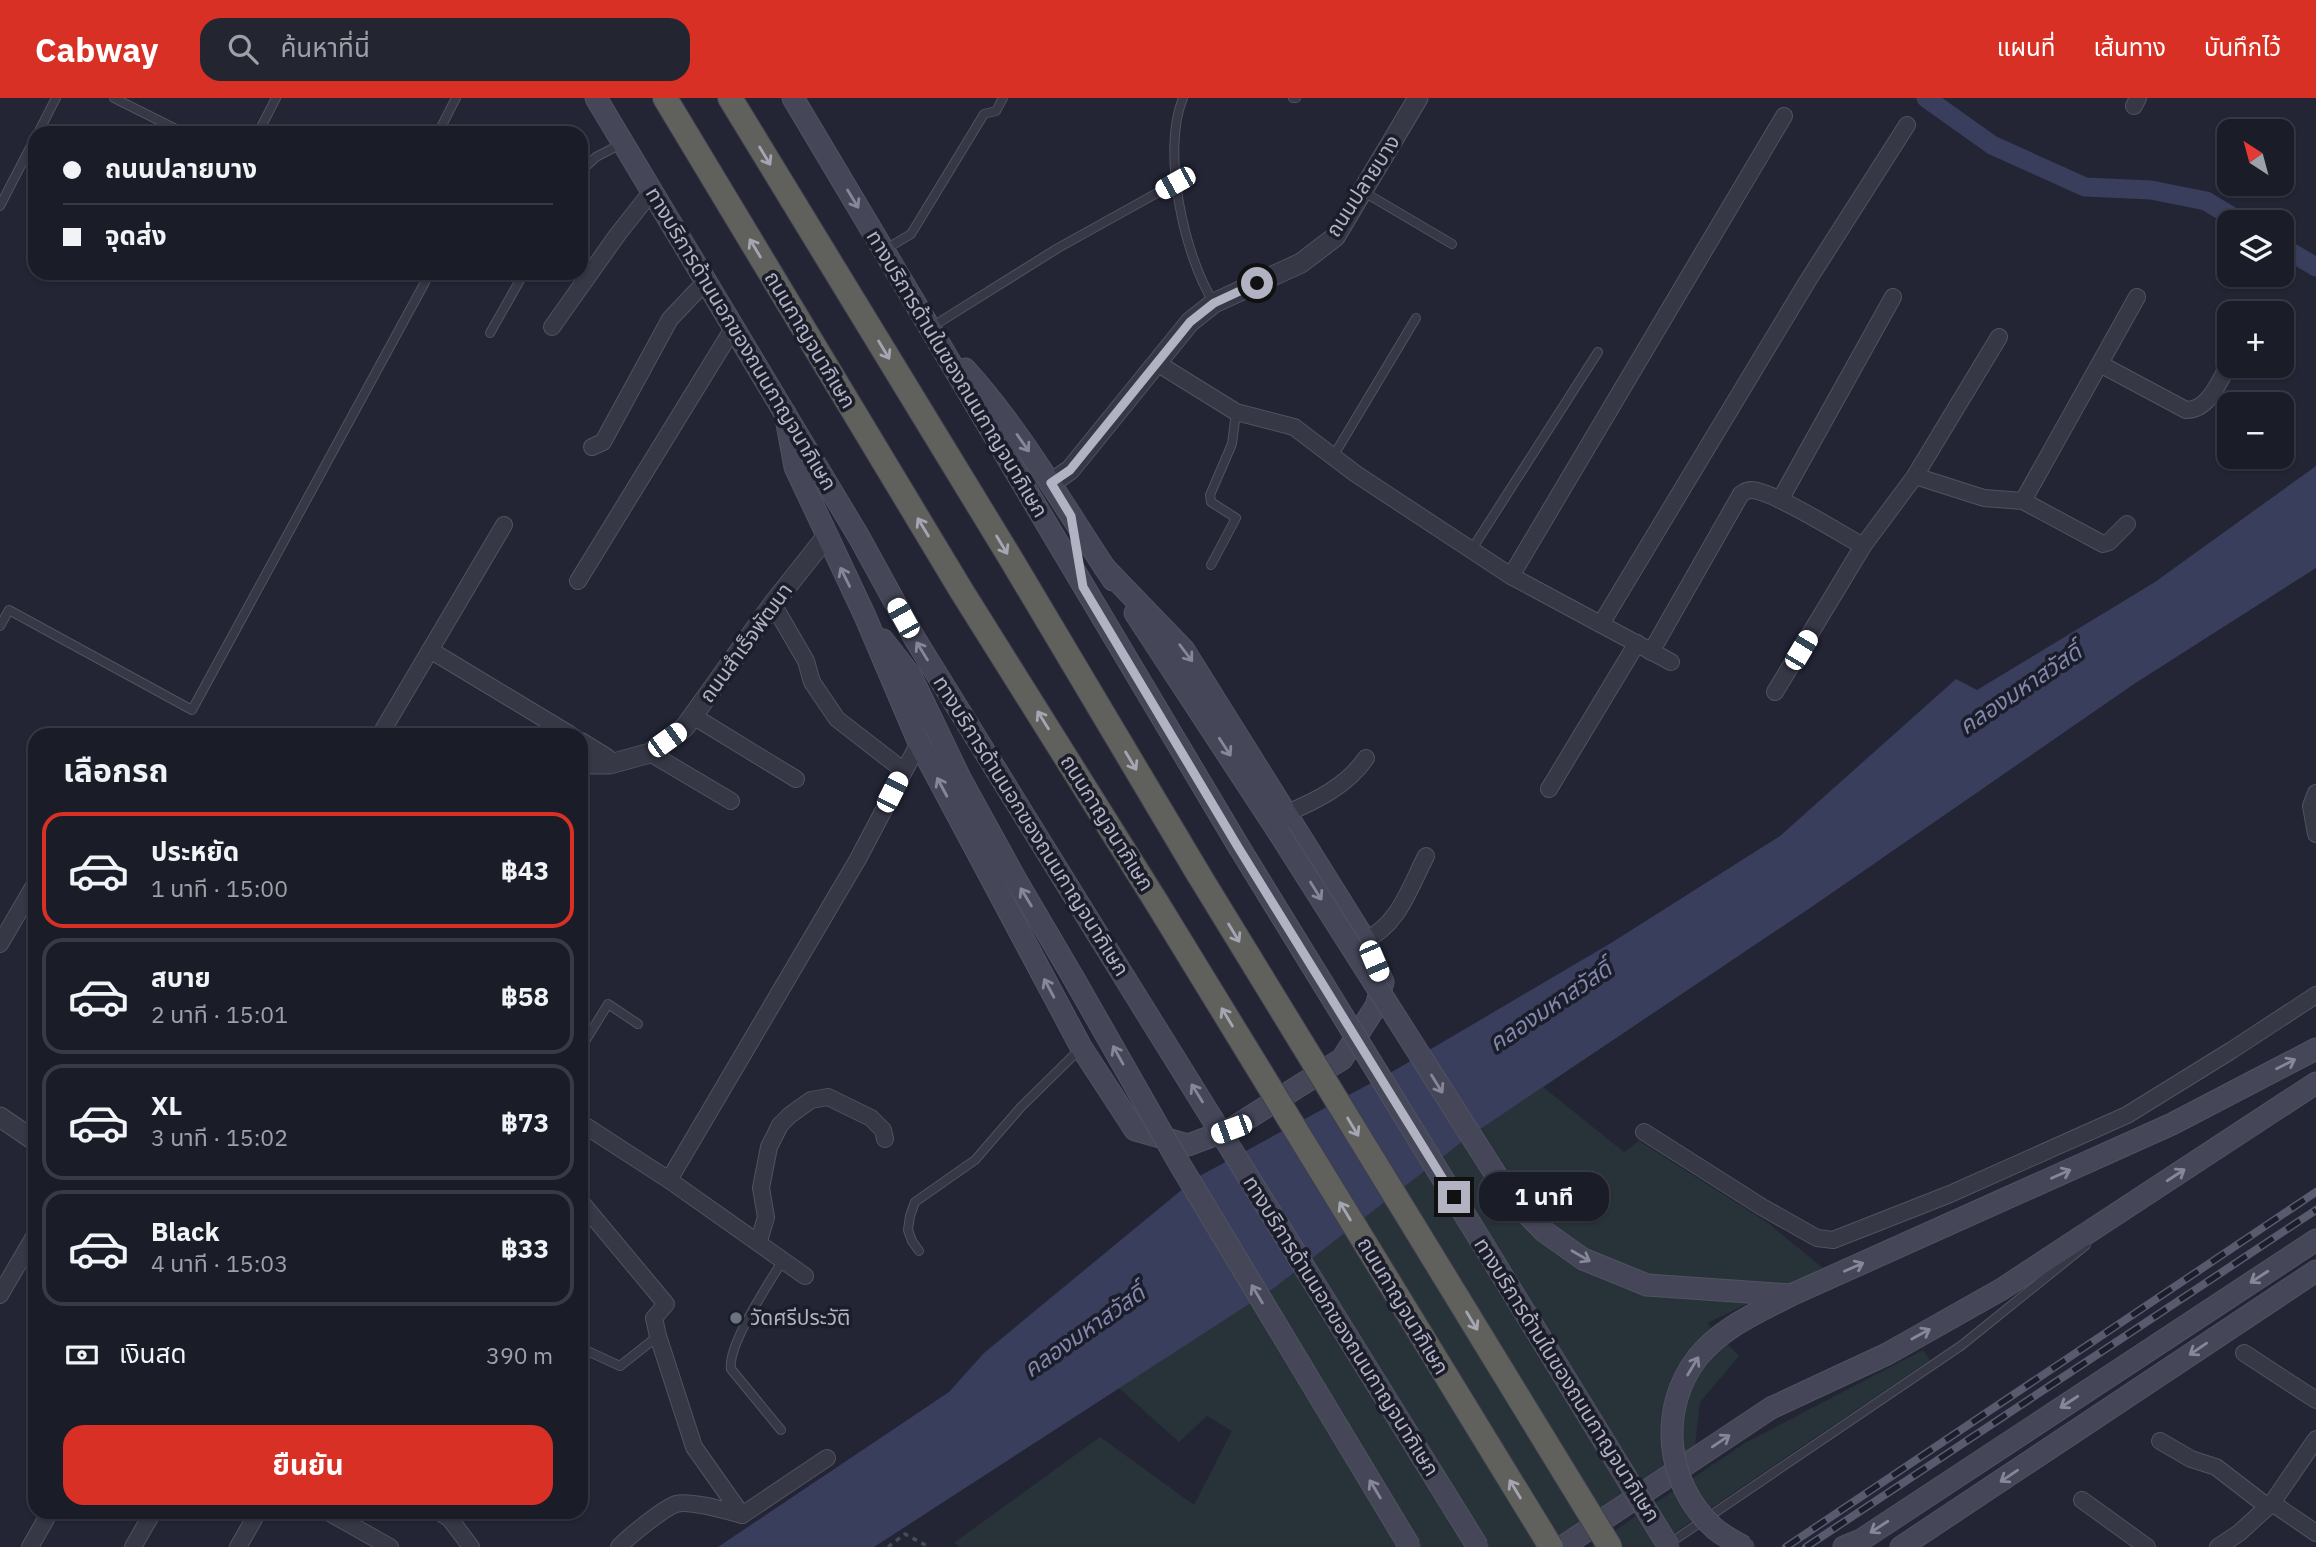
<!DOCTYPE html>
<html lang="th">
<head>
<meta charset="utf-8">
<style>
  :root { --surface:#1a1c28; --page:#232530; --text:#f1f3f6; --muted:#9fa1a8; --line:#383a45; --accent:#d93025 }
  body { margin:0; font-family:"IBM Plex Sans","Noto Sans Thai",sans-serif; background:var(--page); color:var(--text); height:100vh; display:flex; flex-direction:column; font-size:26px; white-space:nowrap }
  * { box-sizing:border-box; margin:0 }
  p { font-size:23px; color:var(--muted) }
  .icon { flex:none; width:38px; height:38px; fill:none; stroke:currentColor; stroke-width:2; stroke-linecap:round; stroke-linejoin:round }
  .map { position:relative; flex:1; overflow:hidden }
  .sheet { position:absolute; left:28px; top:630px; width:560px; height:791px; display:flex; flex-direction:column; background:var(--surface); border-radius:21px; box-shadow:0 2px 5px #0004,0 0 0 2px var(--line) }
  .sheet>* { flex:none }
  .top-card { position:absolute; left:28px; top:28px; width:560px; height:154px; border-radius:21px; box-shadow:0 2px 5px #0004,0 0 0 2px var(--line); display:grid; align-content:center; height:154px; padding:0 35px; background:var(--surface) }
  .needle { width:46px; rotate:324deg }
  .tools { position:absolute; left:2217px; top:21px; display:grid; gap:14px }
  .tools a { display:grid; place-items:center; width:77px; height:77px; border-radius:14px; background:var(--surface); box-shadow:0 2px 5px #0004,0 0 0 2px var(--line); font-size:35px }
  .end { position:absolute; width:32px; height:32px; margin:-16px; border:9px solid #b1b2c2; background:#111; box-shadow:0 0 0 4px #111 }
  .from { border-radius:50% }
  .bubble { position:absolute; height:49px; border-radius:21px; background:var(--surface); box-shadow:0 2px 5px #0004,0 0 0 2px var(--line); font-size:23px; font-weight:700; line-height:49px; text-align:center }
  .car { position:absolute; width:21px; height:42px; margin:-21px -10px; border-radius:9px; box-shadow:0 0 5px 2px #0007; background:linear-gradient(#fff 24%,#345 0 40%,#fff 0 76%,#345 0 86%,#fff 0) }
  .top-card b { display:flex; align-items:center; gap:24px; height:66px; font-size:26px }
  .top-card b+b { border-top:2px solid var(--line) }
  .top-card i { width:18px; height:18px; background:var(--text) }
  ul { padding:0; list-style:none }
  li { display:flex; align-items:center; gap:21px; height:116px; margin:0 14px 10px; padding:0 21px; border:4px solid var(--line); border-radius:21px }
  li div { flex:1 }
  li b { display:block; font-size:26px }
  li em { font-style:normal; font-weight:700 }
  li.selected { border-color:var(--accent) }
  li>.icon { width:63px; height:63px; stroke-width:1.5 }
  h2 { padding:0 35px; font-size:32px; line-height:84px }
  .pay { display:flex; align-items:center; gap:18px; height:77px; padding:0 35px; font-size:26px }
  .pay p { margin-inline-start:auto }
  .cta { display:flex; gap:14px; margin-top:auto; padding:14px 35px }
  .cta a { flex:1; height:80px; border-radius:21px; background:var(--accent); color:#fff; font-size:28px; font-weight:700; line-height:80px; text-align:center }
  header { display:flex; align-items:center; gap:42px; box-sizing:border-box; height:98px; padding:0 35px; background:var(--accent); color:#fff }
  header strong { font-size:33px }
  nav { display:flex; gap:38px; margin-inline-start:auto; font-size:24px }
  .search { width:490px; height:63px; background:var(--page); display:flex; align-items:center; gap:18px; box-sizing:border-box; padding:0 24px; border-radius:21px; color:var(--muted); font-size:26px }
  .map>svg:first-child { display:block }
  .green { fill:#283339 }
  .water { fill:#3a3e5d }
  .lines { fill:none; stroke-linecap:round; stroke-linejoin:round }
  .canal { stroke:#3a3e5d; stroke-width:19 }
  .service-casing { stroke:#515261; stroke-width:10 }
  .minor-casing { stroke:#515261; stroke-width:18 }
  .tertiary-casing { stroke:#515261; stroke-width:21 }
  .secondary-casing { stroke:#515261; stroke-width:23 }
  .trunk-casing { stroke:#3e3f4e; stroke-width:26 }
  .path { stroke:#444e56; stroke-width:3.5; stroke-dasharray:5 5; stroke-linecap:butt }
  .service { stroke:#363846; stroke-width:8 }
  .minor { stroke:#363846; stroke-width:16 }
  .tertiary { stroke:#363846; stroke-width:19 }
  .secondary { stroke:#454658; stroke-width:21 }
  .trunk { stroke:#60605d; stroke-width:24 }
  .rail-casing { stroke:#585a6d; stroke-width:8 }
  .rail { stroke:#1b1d2b; stroke-width:5; stroke-dasharray:16; stroke-linecap:butt }
  .secondary-bridge-casing { stroke:#515261; stroke-width:23; stroke-linecap:butt }
  .trunk-bridge-casing { stroke:#3e3f4e; stroke-width:26; stroke-linecap:butt }
  .secondary-bridge { stroke:#454658; stroke-width:21 }
  .trunk-bridge { stroke:#60605d; stroke-width:24 }
  .oneway { stroke:#a5a6b3 }
  .oneway2 { stroke:#868798 }
  .route { stroke:#b1b2c2; stroke-width:9 }
  .worship-dot { fill:#6b7280; stroke:#1b1d2b; stroke-width:2.5 }
  .labels { text-anchor:middle; stroke-width:7; stroke-linejoin:round; paint-order:stroke }
  .street-label { font-size:21px; fill:#b1b2c2; stroke:#1b1d2b }
  .poi-label { font-size:21px; fill:#b1b2c2; stroke:#1b1d2b; text-anchor:start }
  .water-label { font-size:23px; font-style:italic; fill:#8388ad; stroke:#1b1d2b }
</style>
</head>
<body>
<header>
<strong>Cabway</strong>
<div class="search"><svg class="icon" aria-label="search" viewBox="0 0 24 24"><circle cx="10" cy="10" r="6"/><path d="M15 15l6 6"/></svg>ค้นหาที่นี่</div>
<nav><a>แผนที่</a><a>เส้นทาง</a><a>บันทึกไว้</a></nav>
</header>
<div class="map">
<svg width="2316" height="1449" viewBox="0 0 2316 1449">
  <rect width="100%" height="100%" fill="#232535"/>
  <g class="green">
    <polygon points="1543,989 1624,1054 1639,1043 1768,1125 1823,1170 1707,1225 1739,1258 1700,1304 1695,1347 1662,1375 1547,1449 960,1449 954,1445 1100,1339 1194,1407 1232,1333 1207,1318 1179,1344 1119,1290 1274,1190 1467,1040"/>
    <polygon points="1923,1252 1930,1262 1653,1449 1590,1449 1745,1345"/>
  </g>
  <polygon class="water" points="2316,368 2316,470 2134,586 1810,810 1467,1040 1274,1190 874,1449 718,1449 949,1294 984,1255 1196,1080 1397,971 1611,845 1780,738 1956,581 1977,592 2155,484"/>
  <g class="lines">
    <g class="canal">
      <polyline points="1926,0 1992,47 2085,89 2151,92 2206,103 2241,124"/>
      <polyline points="2282,149 2316,169"/>
    </g>
    <g class="service-casing">
      <g id="service">
        <polyline points="114,0 184,35"/>
        <path d="M 1183,0 C 1161,53 1184,158 1214,205"/>
        <polyline points="1293,0 1296,0"/>
        <polyline points="38,35 56,0"/>
        <polyline points="258,35 276,0"/>
        <polyline points="438,35 456,0"/>
        <polyline points="581,73 596,59 621,46"/>
        <polyline points="1362,93 1452,146"/>
        <polyline points="0,108 35,40"/>
        <polyline points="886,151 911,136 984,16 996,13 1003,0"/>
        <polyline points="930,230 1058,150 1175,85"/>
        <polyline points="490,235 524,175"/>
        <polyline points="1334,357 1416,220"/>
        <polyline points="1472,451 1598,254"/>
        <polyline points="1211,467 1236,420 1211,404 1210,397 1232,346 1236,314"/>
        <polyline points="0,528 9,512 192,612 430,175"/>
        <polyline points="581,950 608,906 638,926"/>
        <polyline points="919,1153 912,1143 908,1132 910,1118 915,1104 975,1062 1021,1009 1081,950"/>
        <polyline points="581,1250 620,1268 658,1238"/>
        <path d="M 781,1332 L 731,1271 C 727,1247 770,1184 783,1162"/>
        <polyline points="133,1414 148,1422"/>
        <polyline points="1670,1445 1962,1247 2086,1147"/>
      </g>
    </g>
    <g class="minor-casing">
      <g id="minor">
        <polyline points="2134,8 2138,0"/>
        <polyline points="552,229 618,136 652,93"/>
        <polyline points="1157,265 1236,314 1294,329 1356,376 1511,478 1671,564"/>
        <path d="M 2100,266 L 2186,312 C 2210,312 2219,282 2230,265"/>
        <polyline points="592,349 603,344 670,221 706,183"/>
        <polyline points="1915,378 1984,400 2023,403 2103,446 2109,444 2127,426"/>
        <polyline points="1780,402 1893,199"/>
        <polyline points="2023,403 2137,199"/>
        <polyline points="1511,478 1784,18"/>
        <polyline points="578,483 734,229"/>
        <polyline points="773,506 806,563 812,584 837,621 903,672"/>
        <polyline points="1601,526 1807,184 1907,27"/>
        <polyline points="430,552 571,637"/>
        <path d="M 1651,554 L 1741,396 C 1745,394 1746,392 1751,392 C 1772,392 1841,436 1863,448"/>
        <polyline points="1775,594 1863,448 1915,378 1999,239"/>
        <polyline points="693,618 796,681"/>
        <polyline points="380,637 504,427"/>
        <polyline points="581,643 607,659 610,666"/>
        <polyline points="650,655 731,703"/>
        <polyline points="1549,691 1637,545"/>
        <polyline points="2316,695 2311,708 2316,736"/>
        <path d="M 1287,715 C 1316,703 1348,687 1366,660"/>
        <path d="M 1365,842 C 1398,828 1410,789 1426,758"/>
        <polyline points="0,846 35,786"/>
        <polyline points="581,1025 669,1082 805,1178"/>
        <polyline points="1644,1034 1762,1109 1817,1140 1833,1142 1950,1096 2127,1017 2232,952 2316,897"/>
        <polyline points="669,1082 858,761 919,645"/>
        <polyline points="581,1104 666,1206 654,1220 658,1238 694,1349 742,1417"/>
        <polyline points="759,1143 766,1119 761,1090 769,1049 780,1027 790,1017 811,1002 828,999 871,1020 883,1032 885,1041"/>
        <polyline points="0,1197 35,1137"/>
        <polyline points="2244,1255 2316,1302"/>
        <polyline points="2160,1343 2191,1361 2216,1369 2268,1409"/>
        <polyline points="2082,1402 2147,1449"/>
        <polyline points="2272,1405 2316,1435"/>
        <polyline points="328,1414 390,1449"/>
        <polyline points="439,1414 450,1421 471,1449"/>
        <polyline points="30,1449 50,1414"/>
        <polyline points="133,1449 153,1414"/>
        <polyline points="238,1449 258,1414"/>
        <path d="M 619,1449 C 628,1439 664,1410 676,1406 C 690,1402 727,1413 742,1417 L 827,1360"/>
        <polyline points="2218,1449 2239,1435 2272,1405 2316,1341"/>
      </g>
    </g>
    <g class="tertiary-casing">
      <g id="tertiary">
        <polyline points="1051,385 1070,372 1190,224 1214,205 1301,165 1335,139 1418,0"/>
        <polyline points="581,666 610,666 650,655 685,629 773,506 826,439"/>
        <polyline points="0,1019 35,1043"/>
      </g>
    </g>
    <g class="secondary-casing">
      <g id="secondary">
        <polyline points="596,0 859,439 915,541 1100,840"/>
        <polyline points="793,0 1239,749"/>
        <path d="M 965,271 C 1023,335 1065,411 1113,482"/>
        <polyline points="785,315 795,369 865,518 919,645 1081,949 1135,1032 1188,1047 1231,1031 1342,961 1376,908 1383,884 1365,842 1184,552 1105,470"/>
        <polyline points="1135,515 1279,735"/>
        <polyline points="883,542 911,578 960,680 1015,780 1073,879"/>
        <polyline points="1791,1197 2172,1026 2316,951"/>
        <polyline points="1562,1449 1771,1310 1887,1256 2002,1191 2316,985"/>
        <polyline points="1844,1449 1861,1442 2316,1142"/>
        <polyline points="1901,1449 2316,1173"/>
      </g>
    </g>
    <g class="trunk-casing">
      <g id="trunk">
        <polyline points="665,0 961,492 1157,805"/>
        <polyline points="730,0 1011,461 1199,777"/>
      </g>
    </g>
    <polyline class="path" points="888,1449 905,1436 929,1449"/>
    <use href="#service" class="service"/>
    <use href="#minor" class="minor"/>
    <use href="#tertiary" class="tertiary"/>
    <use href="#secondary" class="secondary"/>
    <use href="#trunk" class="trunk"/>
    <g class="rail-casing">
      <g id="rail">
        <polyline points="1786,1449 2316,1094"/>
        <polyline points="1806,1449 2316,1112"/>
      </g>
    </g>
    <use href="#rail" class="rail"/>
    <g class="secondary-bridge-casing">
      <g id="secondary-bridge">
        <polyline points="1279,735 1510,1099 1545,1134 1583,1161 1647,1187 1791,1197"/>
        <polyline points="1239,749 1669,1449"/>
        <polyline points="1100,840 1478,1449"/>
        <polyline points="1073,879 1179,1065 1410,1449"/>
        <path d="M 1744,1449 C 1734,1443 1721,1437 1713,1429 C 1665,1385 1658,1310 1698,1259 C 1722,1229 1759,1214 1791,1197"/>
      </g>
    </g>
    <g class="trunk-bridge-casing">
      <g id="trunk-bridge">
        <polyline points="1199,777 1610,1449"/>
        <polyline points="1157,805 1551,1449"/>
      </g>
    </g>
    <use href="#secondary-bridge" class="secondary-bridge"/>
    <use href="#trunk-bridge" class="trunk-bridge"/>
  </g>
  <defs><path id="oneway-shaft" d="M-6 0H5M1.5-3L5.5 0L1.5 3" fill="none" stroke-width="1.6" stroke-linecap="round" stroke-linejoin="round" transform="scale(1.75)"/></defs>
  <g class="oneway">
    <use href="#oneway-shaft" transform="translate(765 58) rotate(59)"/>
    <use href="#oneway-shaft" transform="translate(755 150) rotate(-121)"/>
    <use href="#oneway-shaft" transform="translate(884 252) rotate(59)"/>
    <use href="#oneway-shaft" transform="translate(923 429) rotate(-121)"/>
    <use href="#oneway-shaft" transform="translate(1002 447) rotate(59)"/>
    <use href="#oneway-shaft" transform="translate(1043 622) rotate(-122)"/>
    <use href="#oneway-shaft" transform="translate(1131 663) rotate(59)"/>
    <use href="#oneway-shaft" transform="translate(1234 835) rotate(59)"/>
    <use href="#oneway-shaft" transform="translate(1227 919) rotate(-121)"/>
    <use href="#oneway-shaft" transform="translate(1353 1029) rotate(59)"/>
    <use href="#oneway-shaft" transform="translate(1345 1113) rotate(-121)"/>
    <use href="#oneway-shaft" transform="translate(1472 1223) rotate(59)"/>
    <use href="#oneway-shaft" transform="translate(1515 1391) rotate(-121)"/>
  </g>
  <g class="oneway2">
    <use href="#oneway-shaft" transform="translate(853 101) rotate(59)"/>
    <use href="#oneway-shaft" transform="translate(1023 345) rotate(55)"/>
    <use href="#oneway-shaft" transform="translate(845 479) rotate(-116)"/>
    <use href="#oneway-shaft" transform="translate(922 553) rotate(-122)"/>
    <use href="#oneway-shaft" transform="translate(1186 555) rotate(53)"/>
    <use href="#oneway-shaft" transform="translate(1225 649) rotate(57)"/>
    <use href="#oneway-shaft" transform="translate(942 689) rotate(-118)"/>
    <use href="#oneway-shaft" transform="translate(1316 793) rotate(58)"/>
    <use href="#oneway-shaft" transform="translate(1026 799) rotate(-121)"/>
    <use href="#oneway-shaft" transform="translate(1049 890) rotate(-118)"/>
    <use href="#oneway-shaft" transform="translate(1118 957) rotate(-119)"/>
    <use href="#oneway-shaft" transform="translate(2286 966) rotate(-27)"/>
    <use href="#oneway-shaft" transform="translate(1437 986) rotate(58)"/>
    <use href="#oneway-shaft" transform="translate(1197 995) rotate(-122)"/>
    <use href="#oneway-shaft" transform="translate(2061 1076) rotate(-24)"/>
    <use href="#oneway-shaft" transform="translate(2176 1077) rotate(-33)"/>
    <use href="#oneway-shaft" transform="translate(1581 1158) rotate(30)"/>
    <use href="#oneway-shaft" transform="translate(1854 1169) rotate(-24)"/>
    <use href="#oneway-shaft" transform="translate(2259 1179) rotate(147)"/>
    <use href="#oneway-shaft" transform="translate(1257 1196) rotate(-121)"/>
    <use href="#oneway-shaft" transform="translate(1921 1236) rotate(-29)"/>
    <use href="#oneway-shaft" transform="translate(2198 1251) rotate(146)"/>
    <use href="#oneway-shaft" transform="translate(1693 1268) rotate(-59)"/>
    <use href="#oneway-shaft" transform="translate(2069 1304) rotate(147)"/>
    <use href="#oneway-shaft" transform="translate(1721 1343) rotate(-34)"/>
    <use href="#oneway-shaft" transform="translate(2009 1378) rotate(146)"/>
    <use href="#oneway-shaft" transform="translate(1375 1391) rotate(-121)"/>
    <use href="#oneway-shaft" transform="translate(1879 1429) rotate(147)"/>
  </g>
  <g class="lines">
    <polyline class="route" points="1257,185 1214,205 1190,224 1070,372 1051,385 1071,418 1083,489 1238,749 1454,1099"/>
  </g>
  <circle class="worship-dot" cx="736" cy="1220" r="7"/>
  <g class="labels">
    <g class="street-label">
      <text transform="translate(1363 88) rotate(-57)" y="7">ถนนปลายบาง</text>
      <text transform="translate(741 241) rotate(59)" y="7">ทางบริการด้านนอกของถนนกาญจนาภิเษก</text>
      <text transform="translate(810 242) rotate(59)" y="7">ถนนกาญจนาภิเษก</text>
      <text transform="translate(957 276) rotate(59)" y="7">ทางบริการด้านในของถนนกาญจนาภิเษก</text>
      <text transform="translate(746 545) rotate(-54)" y="7">ถนนสำเร็จพัฒนา</text>
      <text transform="translate(1107 725) rotate(58)" y="7">ถนนกาญจนาภิเษก</text>
      <text transform="translate(1031 728) rotate(58)" y="7">ทางบริการด้านนอกของถนนกาญจนาภิเษก</text>
      <text transform="translate(1403 1208) rotate(59)" y="7">ถนนกาญจนาภิเษก</text>
      <text transform="translate(1341 1228) rotate(58)" y="7">ทางบริการด้านนอกของถนนกาญจนาภิเษก</text>
      <text transform="translate(1567 1282) rotate(58)" y="7">ทางบริการด้านในของถนนกาญจนาภิเษก</text>
    </g>
    <g class="poi-label">
      <text x="750" y="1227">วัดศรีประวัติ</text>
    </g>
    <g class="water-label">
      <text transform="translate(2020 591) rotate(-34)" y="8">คลองมหาสวัสดิ์</text>
      <text transform="translate(1550 908) rotate(-34)" y="8">คลองมหาสวัสดิ์</text>
      <text transform="translate(1084 1233) rotate(-35)" y="8">คลองมหาสวัสดิ์</text>
    </g>
  </g>
</svg>
<div class="tools">
<a><svg class="needle" viewBox="-14 -14 28 28"><path d="M0-13l5 13h-10z" fill="#e53935"/><path d="M0 13l5-13h-10z" fill="#9fa1a8"/></svg></a>
<a><svg class="icon" aria-label="layers" viewBox="0 0 24 24"><path d="M12 4l9 5-9 5-9-5zM3 14l9 5 9-5"/></svg></a>
<a>+</a>
<a>−</a>
</div>
<i class="end from" style="left:1257px;top:185px"></i>
<i class="end" style="left:1454px;top:1099px"></i>
<div class="bubble" style="left:1479px;top:1074px;width:130px">1 นาที</div>
<i class="car" style="left:1175px;top:85px;rotate:241deg"></i>
<i class="car" style="left:903px;top:520px;rotate:331deg"></i>
<i class="car" style="left:1801px;top:552px;rotate:31deg"></i>
<i class="car" style="left:667px;top:642px;rotate:54deg"></i>
<i class="car" style="left:892px;top:694px;rotate:27deg"></i>
<i class="car" style="left:1374px;top:863px;rotate:157deg"></i>
<i class="car" style="left:1231px;top:1031px;rotate:250deg"></i>
<div class="top-card">
<b><i class="from"></i>ถนนปลายบาง</b>
<b><i></i>จุดส่ง</b>
</div>
<section class="sheet">
<h2>เลือกรถ</h2>
<ul>
<li class="selected"><svg class="icon" aria-label="car" viewBox="0 0 24 24"><path d="M5 17H2v-5l4-1 3-4h7l3 4 3 1v5h-3M9 17h6M6 11h13"/><circle cx="7" cy="17" r="2"/><circle cx="17" cy="17" r="2"/></svg><div><b>ประหยัด</b><p>1 นาที · 15:00</p></div><em>฿43</em></li>
<li><svg class="icon" aria-label="car" viewBox="0 0 24 24"><path d="M5 17H2v-5l4-1 3-4h7l3 4 3 1v5h-3M9 17h6M6 11h13"/><circle cx="7" cy="17" r="2"/><circle cx="17" cy="17" r="2"/></svg><div><b>สบาย</b><p>2 นาที · 15:01</p></div><em>฿58</em></li>
<li><svg class="icon" aria-label="car" viewBox="0 0 24 24"><path d="M5 17H2v-5l4-1 3-4h7l3 4 3 1v5h-3M9 17h6M6 11h13"/><circle cx="7" cy="17" r="2"/><circle cx="17" cy="17" r="2"/></svg><div><b>XL</b><p>3 นาที · 15:02</p></div><em>฿73</em></li>
<li><svg class="icon" aria-label="car" viewBox="0 0 24 24"><path d="M5 17H2v-5l4-1 3-4h7l3 4 3 1v5h-3M9 17h6M6 11h13"/><circle cx="7" cy="17" r="2"/><circle cx="17" cy="17" r="2"/></svg><div><b>Black</b><p>4 นาที · 15:03</p></div><em>฿33</em></li>
</ul>
<div class="pay"><svg class="icon" aria-label="cash" viewBox="0 0 24 24"><path d="M3 7h18v10H3z"/><circle cx="12" cy="12" r="2"/></svg>เงินสด<p>390 m</p></div>
<div class="cta"><a>ยืนยัน</a></div>
</section>
</div>
</body>
</html>
